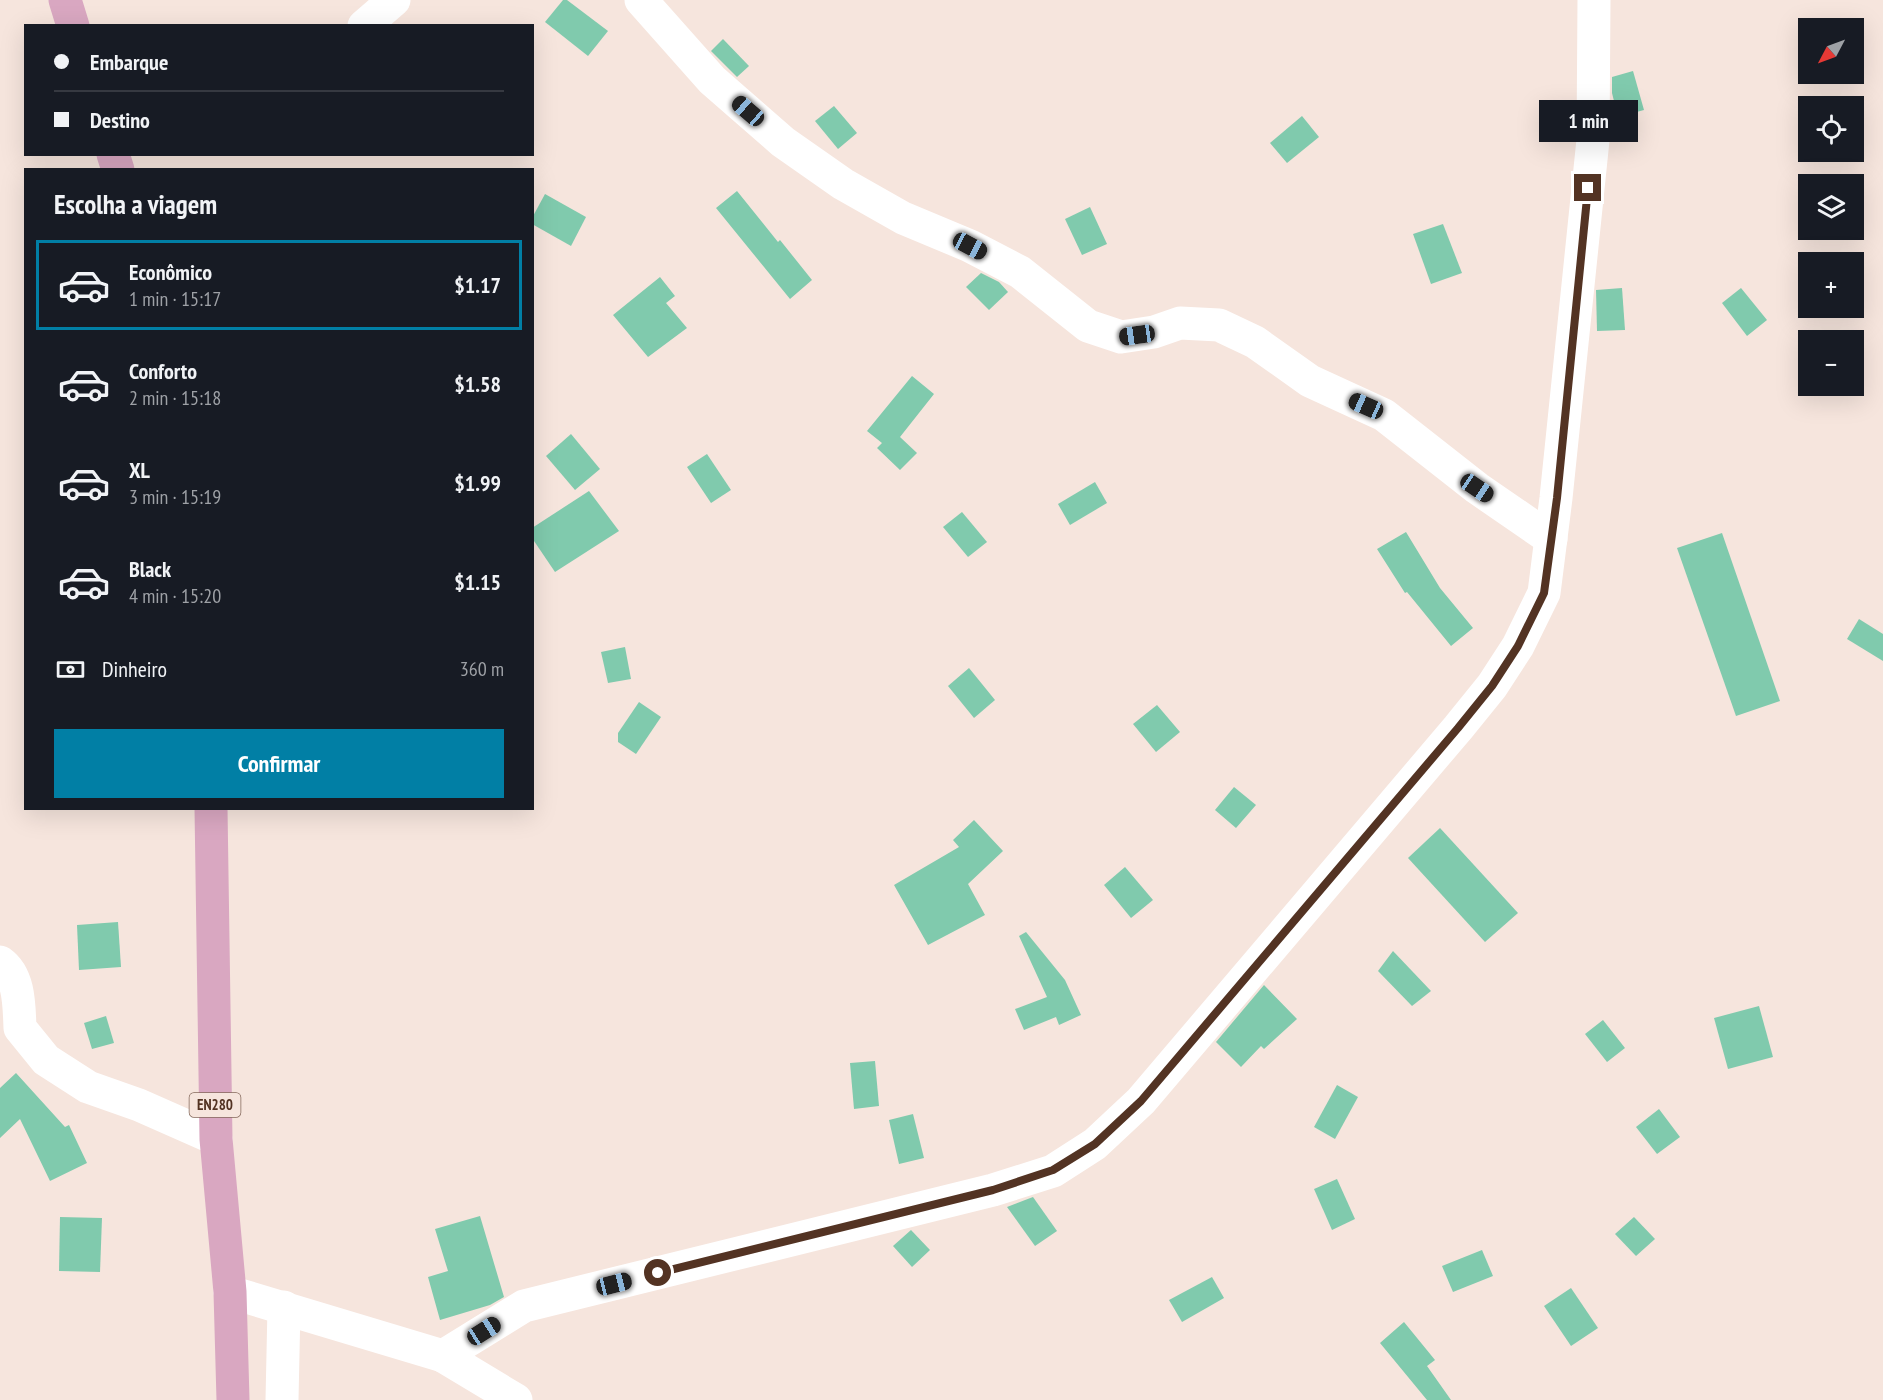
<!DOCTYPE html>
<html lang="pt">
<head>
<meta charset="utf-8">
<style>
  :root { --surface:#171b24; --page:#242831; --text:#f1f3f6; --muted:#9ea1a6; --line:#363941; --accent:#017fa5 }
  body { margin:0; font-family:"PT Sans Narrow",sans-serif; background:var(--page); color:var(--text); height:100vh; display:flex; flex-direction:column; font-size:22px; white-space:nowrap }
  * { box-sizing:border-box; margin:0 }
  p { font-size:20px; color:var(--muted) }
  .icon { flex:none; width:33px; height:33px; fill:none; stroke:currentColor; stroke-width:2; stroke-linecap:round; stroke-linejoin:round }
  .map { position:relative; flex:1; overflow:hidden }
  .panel { position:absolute; left:24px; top:168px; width:510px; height:642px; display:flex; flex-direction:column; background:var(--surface); border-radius:0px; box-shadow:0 6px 24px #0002 }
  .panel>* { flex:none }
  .top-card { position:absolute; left:24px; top:24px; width:510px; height:132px; border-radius:0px; box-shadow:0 6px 24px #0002; display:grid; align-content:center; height:132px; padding:0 30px; background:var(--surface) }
  .needle { width:39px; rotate:229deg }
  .buttons { position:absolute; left:1798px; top:18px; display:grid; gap:12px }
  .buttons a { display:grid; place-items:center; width:66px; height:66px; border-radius:0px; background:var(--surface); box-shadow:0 6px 24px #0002; font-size:30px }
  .end { position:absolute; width:27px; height:27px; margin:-14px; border:8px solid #533323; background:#fff; box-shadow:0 0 0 3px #fff }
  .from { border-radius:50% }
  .bubble { position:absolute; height:42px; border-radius:0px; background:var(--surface); box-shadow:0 6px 24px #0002; font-size:20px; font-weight:600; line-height:42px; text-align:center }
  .car { position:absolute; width:18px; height:36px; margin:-18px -9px; border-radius:8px; box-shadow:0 0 4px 2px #0007; background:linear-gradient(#222 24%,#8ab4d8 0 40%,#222 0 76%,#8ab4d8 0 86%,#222 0) }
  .top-card b { display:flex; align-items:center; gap:21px; height:57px; font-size:22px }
  .top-card b+b { border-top:2px solid var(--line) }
  .top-card i { width:15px; height:15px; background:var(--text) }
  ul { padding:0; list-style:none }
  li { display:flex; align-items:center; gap:18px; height:90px; margin:0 12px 9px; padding:0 18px; border:3px solid transparent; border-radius:0px }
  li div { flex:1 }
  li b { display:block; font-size:22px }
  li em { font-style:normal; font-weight:600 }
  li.selected { border-color:var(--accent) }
  li>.icon { width:54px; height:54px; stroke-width:1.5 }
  h2 { padding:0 30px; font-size:27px; line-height:72px }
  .pay { display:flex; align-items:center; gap:15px; height:66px; padding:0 30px; font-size:22px }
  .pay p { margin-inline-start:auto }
  .action { display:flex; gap:12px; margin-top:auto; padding:12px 30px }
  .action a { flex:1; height:69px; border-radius:0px; background:var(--accent); color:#fff; font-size:24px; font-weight:600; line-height:69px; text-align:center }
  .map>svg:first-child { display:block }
  .building { fill:#80caad }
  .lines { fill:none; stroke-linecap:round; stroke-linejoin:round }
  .street { stroke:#fff; stroke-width:33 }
  .primary { stroke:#d9a7c1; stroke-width:33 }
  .route { stroke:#533323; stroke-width:8 }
  .labels { text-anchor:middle; stroke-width:4.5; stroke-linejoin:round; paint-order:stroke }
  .shield { fill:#f6e5dd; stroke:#84685b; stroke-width:1.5 }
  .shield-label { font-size:15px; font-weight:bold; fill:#533323 }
</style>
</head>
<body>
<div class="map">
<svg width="1883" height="1400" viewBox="0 0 1883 1400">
  <rect width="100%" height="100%" fill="#f6e5dd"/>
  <g class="building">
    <polygon points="563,0 567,0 608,31 588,56 545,22"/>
    <polygon points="723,39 749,66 737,77 711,51"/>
    <polygon points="1633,71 1644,110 1618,117 1612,93 1612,77"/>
    <polygon points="834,106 857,133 838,149 815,121"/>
    <polygon points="1302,116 1319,137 1287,163 1270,143"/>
    <polygon points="737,191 778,242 780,240 812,280 790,299 716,208"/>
    <polygon points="545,194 586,217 571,246 532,224 532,218"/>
    <polygon points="1090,207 1107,244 1082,255 1065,219"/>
    <polygon points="1443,224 1462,273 1431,284 1413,234"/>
    <polygon points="981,273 999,282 1008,292 989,310 966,287"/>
    <polygon points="660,277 675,296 666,303 687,328 648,357 613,315"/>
    <polygon points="1622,288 1625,330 1597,331 1596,290"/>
    <polygon points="1741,288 1767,320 1747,336 1722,303"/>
    <polygon points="912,376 934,394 900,437 917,453 900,470 877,448 882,443 867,431"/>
    <polygon points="571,434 600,469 575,490 546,456"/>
    <polygon points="707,454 731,490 711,503 687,467"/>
    <polygon points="1095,482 1107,503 1070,525 1058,504"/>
    <polygon points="589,491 619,531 555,572 532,538 532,528"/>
    <polygon points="962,512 987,542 968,557 943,527"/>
    <polygon points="1406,532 1440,588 1473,628 1451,646 1407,592 1405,593 1377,549"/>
    <polygon points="1722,533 1780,701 1736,716 1677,548"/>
    <polygon points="1859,619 1883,634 1883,661 1847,639"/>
    <polygon points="625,647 631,679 608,683 601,652"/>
    <polygon points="969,668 995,700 974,718 948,686"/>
    <polygon points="639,702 661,717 636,754 618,742 618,733"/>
    <polygon points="1157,705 1180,732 1156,752 1133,724"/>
    <polygon points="1234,787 1256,805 1236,828 1215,810"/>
    <polygon points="974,820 1003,851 968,884 985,915 928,945 894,885 959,847 953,840"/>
    <polygon points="1440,828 1518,913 1485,942 1408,858"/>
    <polygon points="1125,867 1153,900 1131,918 1104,885"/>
    <polygon points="118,922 121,967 79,970 77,925"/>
    <polygon points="1026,932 1065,980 1081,1015 1059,1025 1056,1017 1024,1030 1015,1009 1047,997 1019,936"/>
    <polygon points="1393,951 1431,991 1412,1006 1378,971"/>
    <polygon points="1264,985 1297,1019 1264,1049 1261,1046 1241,1067 1216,1042"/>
    <polygon points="1759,1006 1773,1057 1728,1069 1714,1018"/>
    <polygon points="106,1016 114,1043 92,1049 84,1023"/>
    <polygon points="1603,1020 1625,1048 1607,1062 1585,1034"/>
    <polygon points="875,1061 879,1106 854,1109 850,1063"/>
    <polygon points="16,1073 65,1127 69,1125 87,1163 50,1181 20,1119 0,1138 0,1088"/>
    <polygon points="1337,1085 1358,1097 1335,1139 1314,1127"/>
    <polygon points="1659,1109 1680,1137 1657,1154 1636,1127"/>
    <polygon points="913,1114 924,1158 899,1164 889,1120"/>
    <polygon points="1337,1179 1355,1219 1332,1230 1314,1189"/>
    <polygon points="1033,1197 1057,1231 1035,1246 1007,1207"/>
    <polygon points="480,1216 504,1297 490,1305 440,1320 428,1277 448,1271 435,1229"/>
    <polygon points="60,1217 102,1218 100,1272 59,1271"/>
    <polygon points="1634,1217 1655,1239 1636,1256 1615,1234"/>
    <polygon points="911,1230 930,1250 912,1267 893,1246"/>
    <polygon points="1482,1250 1493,1276 1453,1292 1442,1266"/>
    <polygon points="1212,1277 1224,1298 1182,1322 1169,1300"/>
    <polygon points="1571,1288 1598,1328 1571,1346 1544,1306"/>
    <polygon points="1404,1322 1435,1360 1427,1366 1451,1400 1427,1400 1380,1343"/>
  </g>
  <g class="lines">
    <g class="street">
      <polyline points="641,0 712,80 783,142 843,184 903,218 970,246 1020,272 1088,326 1121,337 1154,332 1180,323 1219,325 1255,342 1310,381 1384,415 1477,488 1551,539"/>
      <polyline points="364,26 394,0"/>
      <path d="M 0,962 C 20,976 19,1006 20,1028 L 46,1060 L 88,1087 L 139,1105 L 216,1139"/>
      <polyline points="230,1292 443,1356 516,1400"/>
      <polyline points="443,1356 524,1306 993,1190 1053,1171 1095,1144 1141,1101 1458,728 1492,686 1518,646 1544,593 1556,498 1593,140 1594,0"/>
      <polyline points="282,1400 284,1307"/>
    </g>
    <g class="primary">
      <polyline points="65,0 73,26"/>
      <polyline points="113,154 118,170"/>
      <polyline points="211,808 216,1139 230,1292 233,1400"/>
    </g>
  </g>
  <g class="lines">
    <polyline class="route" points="658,1273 993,1190 1053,1170 1095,1144 1141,1101 1458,728 1492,686 1518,646 1544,593 1557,498 1588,188"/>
  </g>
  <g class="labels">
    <rect class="shield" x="189.5" y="1093" width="51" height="24" rx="4.5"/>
    <g class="shield-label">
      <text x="215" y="1110">EN280</text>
    </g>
  </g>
</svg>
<div class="buttons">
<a><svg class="needle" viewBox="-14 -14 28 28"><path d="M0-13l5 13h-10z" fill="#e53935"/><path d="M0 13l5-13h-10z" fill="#9ea1a6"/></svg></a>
<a><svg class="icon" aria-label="locate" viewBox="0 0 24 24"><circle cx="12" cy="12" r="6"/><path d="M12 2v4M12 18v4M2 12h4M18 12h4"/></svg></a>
<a><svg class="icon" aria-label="layers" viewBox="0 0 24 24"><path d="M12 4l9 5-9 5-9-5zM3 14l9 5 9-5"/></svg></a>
<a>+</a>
<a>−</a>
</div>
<i class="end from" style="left:658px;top:1273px"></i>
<i class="end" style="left:1588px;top:188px"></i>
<div class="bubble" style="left:1539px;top:100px;width:99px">1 min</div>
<i class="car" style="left:748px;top:111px;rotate:311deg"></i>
<i class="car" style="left:970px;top:246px;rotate:118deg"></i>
<i class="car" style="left:1137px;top:335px;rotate:262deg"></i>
<i class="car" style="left:1366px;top:406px;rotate:294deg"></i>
<i class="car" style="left:1477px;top:488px;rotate:124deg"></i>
<i class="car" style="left:614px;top:1284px;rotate:76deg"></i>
<i class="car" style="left:484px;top:1331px;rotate:58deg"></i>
<div class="top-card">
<b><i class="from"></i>Embarque</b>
<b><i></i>Destino</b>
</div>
<section class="panel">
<h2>Escolha a viagem</h2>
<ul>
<li class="selected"><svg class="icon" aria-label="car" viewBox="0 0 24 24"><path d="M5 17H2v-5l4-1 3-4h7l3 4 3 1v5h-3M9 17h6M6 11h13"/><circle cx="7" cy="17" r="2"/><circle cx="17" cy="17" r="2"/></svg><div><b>Econômico</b><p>1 min · 15:17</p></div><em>$1.17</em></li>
<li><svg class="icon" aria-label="car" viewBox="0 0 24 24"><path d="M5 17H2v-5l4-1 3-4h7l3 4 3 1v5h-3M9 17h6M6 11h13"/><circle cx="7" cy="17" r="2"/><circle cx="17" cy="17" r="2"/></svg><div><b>Conforto</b><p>2 min · 15:18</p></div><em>$1.58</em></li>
<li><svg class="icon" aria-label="car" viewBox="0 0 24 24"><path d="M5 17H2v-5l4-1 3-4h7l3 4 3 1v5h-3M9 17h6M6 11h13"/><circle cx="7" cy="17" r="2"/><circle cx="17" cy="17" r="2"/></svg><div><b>XL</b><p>3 min · 15:19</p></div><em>$1.99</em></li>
<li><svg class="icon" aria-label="car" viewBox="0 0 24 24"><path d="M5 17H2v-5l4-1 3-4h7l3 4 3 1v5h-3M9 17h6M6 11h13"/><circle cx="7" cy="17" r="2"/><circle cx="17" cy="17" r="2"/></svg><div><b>Black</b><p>4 min · 15:20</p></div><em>$1.15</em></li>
</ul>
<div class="pay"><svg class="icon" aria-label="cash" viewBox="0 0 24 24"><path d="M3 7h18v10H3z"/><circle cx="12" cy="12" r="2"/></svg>Dinheiro<p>360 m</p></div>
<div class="action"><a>Confirmar</a></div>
</section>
</div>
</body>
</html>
